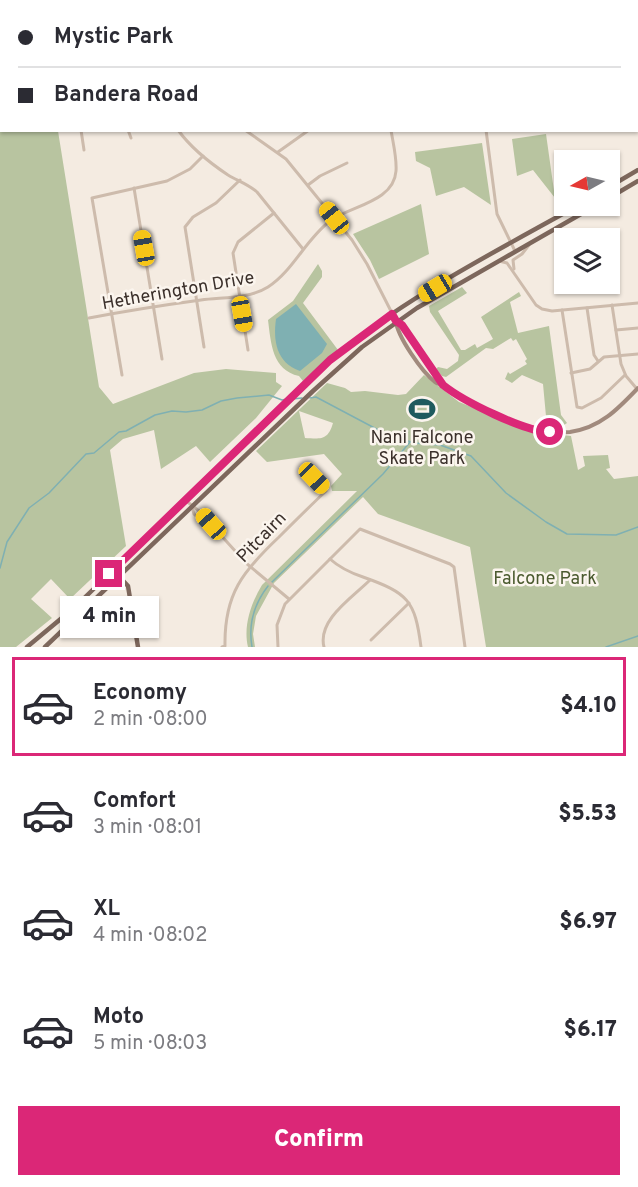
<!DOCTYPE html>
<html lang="en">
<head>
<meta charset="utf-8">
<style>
  :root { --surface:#fff; --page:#f7f7f7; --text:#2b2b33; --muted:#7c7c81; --line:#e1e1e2; --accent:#db2777 }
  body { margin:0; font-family:Overpass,sans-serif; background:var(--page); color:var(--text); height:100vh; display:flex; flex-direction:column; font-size:22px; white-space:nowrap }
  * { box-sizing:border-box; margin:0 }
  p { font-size:20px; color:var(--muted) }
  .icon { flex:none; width:33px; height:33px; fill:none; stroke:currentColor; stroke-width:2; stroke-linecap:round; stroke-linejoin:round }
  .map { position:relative; height:647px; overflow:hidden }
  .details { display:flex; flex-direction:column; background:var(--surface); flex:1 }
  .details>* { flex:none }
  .guide { position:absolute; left:0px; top:0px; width:639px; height:132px; box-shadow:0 2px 4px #0004; display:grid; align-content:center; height:132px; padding:0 18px; background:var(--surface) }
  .needle { width:39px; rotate:262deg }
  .controls { position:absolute; left:554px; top:150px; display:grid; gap:12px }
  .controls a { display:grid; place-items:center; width:66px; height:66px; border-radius:0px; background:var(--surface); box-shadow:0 2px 4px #0004; font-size:30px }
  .end { position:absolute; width:27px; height:27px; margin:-14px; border:8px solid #db2777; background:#fff; box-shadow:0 0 0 3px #fff }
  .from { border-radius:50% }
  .bubble { position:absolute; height:42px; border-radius:0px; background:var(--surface); box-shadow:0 2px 4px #0004; font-size:20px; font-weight:800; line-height:42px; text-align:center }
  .car { position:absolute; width:18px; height:36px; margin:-18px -9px; border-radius:8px; box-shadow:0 0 4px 2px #0007; background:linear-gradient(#f5c518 24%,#345 0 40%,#f5c518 0 76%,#345 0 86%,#f5c518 0) }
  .guide b { display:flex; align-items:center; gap:21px; height:57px; font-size:22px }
  .guide b+b { border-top:2px solid var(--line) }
  .guide i { width:15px; height:15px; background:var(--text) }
  ul { padding:10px 0 0; list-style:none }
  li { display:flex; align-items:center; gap:18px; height:99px; margin:0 12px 9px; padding:0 6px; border:3px solid transparent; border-radius:0px }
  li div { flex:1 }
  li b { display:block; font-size:22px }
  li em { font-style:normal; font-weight:800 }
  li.on { border-color:var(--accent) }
  li>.icon { width:54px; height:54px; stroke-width:1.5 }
  .cta { display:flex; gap:12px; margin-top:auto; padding:12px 18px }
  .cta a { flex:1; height:69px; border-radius:0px; background:var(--accent); color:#fff; font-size:24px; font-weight:800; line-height:69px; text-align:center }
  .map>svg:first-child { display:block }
  .green { fill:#b8c4a0; fill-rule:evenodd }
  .water { fill:#7fb0b2 }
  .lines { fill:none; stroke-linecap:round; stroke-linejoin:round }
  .stream { stroke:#7fb0b2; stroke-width:1.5 }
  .river { stroke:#7fb0b2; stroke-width:6 }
  .street { stroke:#cdbbac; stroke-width:3 }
  .secondary { stroke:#a18a7d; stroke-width:4 }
  .primary { stroke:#7d675c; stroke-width:4.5 }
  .route { stroke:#db2777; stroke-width:8 }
  .labels { text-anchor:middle; stroke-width:5; stroke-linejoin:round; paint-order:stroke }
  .street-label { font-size:18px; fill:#3b302b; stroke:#fbf5ee }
  .poi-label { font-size:18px; fill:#3b302b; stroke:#fbf5ee }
  .park-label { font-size:18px; fill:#4a5a2e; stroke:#fbf5ee }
</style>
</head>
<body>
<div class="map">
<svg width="638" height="647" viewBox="0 0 638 647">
  <rect width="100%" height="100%" fill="#f4ebe1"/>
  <g class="green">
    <polygon points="0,0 284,0 2,2 2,130 58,131 99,387 113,404 194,373 226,369 276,373 276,382 282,386 256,418 210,462 196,446 161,469 154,430 123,439 110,450 126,546 70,599 51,579 31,599 52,618 16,647 0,647"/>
    <polygon points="546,134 555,198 533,170 517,176 512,139"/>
    <polygon points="482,143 491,205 464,187 436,196 430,168 416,161 415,152"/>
    <polygon points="421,204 429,254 379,279 370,260 353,234"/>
    <path d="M 318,264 L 322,271 L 322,277 L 303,303 L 338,350 L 303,381 L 299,376 C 272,370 271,343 268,320 L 293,301 Z"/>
    <polygon points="462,287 467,293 438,311 461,350 465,350 475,344 477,348 493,339 481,317 519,292 521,296 510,302 518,333 549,326 561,415 567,423 561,427 547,427 543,384 522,375 512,383 505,379 508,372 510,374 527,364 525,361 527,359 516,339 513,341 511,338 493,349 486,348 446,377 442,376 436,369 438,367 447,369 458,361 459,355 430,312 429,306"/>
    <path d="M 424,375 L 459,402 L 532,431 L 571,436 L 578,470 L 585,466 L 583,456 L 608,455 L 610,468 L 606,469 L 614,479 L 638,476 L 638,647 L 486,647 L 470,547 L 378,514 L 363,497 L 274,583 L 256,616 L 253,634 L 255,647 L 248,647 C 243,626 251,603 262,585 L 357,491 L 332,491 L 331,486 L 342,474 L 324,454 L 267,462 L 256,451 L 327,383 L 345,388 L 351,392 L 365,391 L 398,395 L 406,394 ZM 299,411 L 333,423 C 328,440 322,439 305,438 Z"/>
  </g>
  <path class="water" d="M 296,304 L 327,344 L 322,353 L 300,371 C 276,363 273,340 276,319 Z"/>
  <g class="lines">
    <g class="stream">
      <polyline points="240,0 241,2"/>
      <polyline points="310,398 316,397 384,433 414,443 440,445 471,456 506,493 546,522 567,534 616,535 638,527"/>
      <polyline points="292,399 302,398"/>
      <polyline points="0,568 7,542 29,508 49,493 86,454 94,453 119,432 126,431 155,415 172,411 186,412 202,410 221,401 237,398 269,395 282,400 287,399"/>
      <polyline points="272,582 383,474 410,442"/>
      <path d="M 252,647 C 248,624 254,604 268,586"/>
      <polyline points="606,647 638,636"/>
    </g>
    <g class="river">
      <polyline points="61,2 62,0"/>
      <polyline points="0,118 2,115"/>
    </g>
    <g class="street">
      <polyline points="371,0 371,2"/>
      <polyline points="625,0 627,2"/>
      <polyline points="306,2 307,0"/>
      <polyline points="598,2 599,0"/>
      <polyline points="81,130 84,150"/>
      <polyline points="128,130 131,138"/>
      <path d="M 178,130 C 191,148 210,163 228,175 C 238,181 248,184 257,192 L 303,249"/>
      <polyline points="245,130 286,159 352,240 367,264 396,321"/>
      <polyline points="486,130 497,214 515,251"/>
      <polyline points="278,152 309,130"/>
      <polyline points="308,185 320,176 347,163"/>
      <polyline points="134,188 162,359"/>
      <polyline points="499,261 507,263 536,305 542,309 552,311 638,303"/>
      <polyline points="514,269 513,260 522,254 529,245"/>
      <polyline points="612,305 621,364 626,376 637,389"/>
      <polyline points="587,308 594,355 598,361"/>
      <polyline points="562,310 577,407 582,408 601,398 625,375"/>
      <path d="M 89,318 C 126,311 164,305 201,300 C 223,297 249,299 268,287 C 293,271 306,239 330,221 C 350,206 394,202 396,171 C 397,158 393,143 391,130"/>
      <polyline points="616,330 638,328"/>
      <polyline points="204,347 185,227 193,217 216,203 240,180"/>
      <polyline points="248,350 233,253 238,242 274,213"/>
      <polyline points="571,373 590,369 604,357 638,354"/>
      <polyline points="122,375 92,198 167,181 190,169 203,156"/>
      <polyline points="185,500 199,511 246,563 289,599"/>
      <polyline points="192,507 194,514 215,531"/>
      <path d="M 330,559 C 340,568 351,573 363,577 C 408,593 415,600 421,647"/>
      <polyline points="371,640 409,603"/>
      <path d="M 222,647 L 225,646 C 224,594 243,571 279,537 C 295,521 310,506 326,491 L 314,478"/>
      <polyline points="278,647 277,625 285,604 360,529 450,564 454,567 465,647"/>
      <path d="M 324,647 C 317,620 353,597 370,580"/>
    </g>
    <path class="secondary" d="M 443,385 L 441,380 L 430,367 L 402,325 L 396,321 C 397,336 422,372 435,382 C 437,384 440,384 443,385 C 450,388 455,394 462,398 C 495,414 532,436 570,432 C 600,428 618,409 638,388"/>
    <g class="primary">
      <polyline points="609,187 638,170"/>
      <polyline points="609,198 638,181"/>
      <polyline points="113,570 128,586 138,647"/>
      <path d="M 27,647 L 75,607 L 330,360 C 404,298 493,253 577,206"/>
      <polyline points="45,647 313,391 362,347 417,308 595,206"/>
    </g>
  </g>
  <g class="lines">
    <path class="route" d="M 109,574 L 330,360 L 392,314 L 396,321 L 402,325 L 443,385 C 463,401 525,432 550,432"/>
  </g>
  <defs>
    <g id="stadium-bare" transform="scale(2.07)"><path d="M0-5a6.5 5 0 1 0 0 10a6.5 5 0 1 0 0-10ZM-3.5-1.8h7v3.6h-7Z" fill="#1f5a5e" stroke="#fbf5ee" stroke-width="2.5" paint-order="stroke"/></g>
  </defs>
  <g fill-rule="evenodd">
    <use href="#stadium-bare" x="422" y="409"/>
  </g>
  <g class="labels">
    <g class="street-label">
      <text transform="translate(178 290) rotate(-10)" y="6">Hetherington Drive</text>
      <text transform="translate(261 537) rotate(-46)" y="6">Pitcairn</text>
    </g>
    <g class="poi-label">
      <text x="422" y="443">Nani Falcone<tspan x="422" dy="21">Skate Park</tspan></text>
    </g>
    <g class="park-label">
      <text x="545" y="584">Falcone Park</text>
    </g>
  </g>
</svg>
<div class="controls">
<a><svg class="needle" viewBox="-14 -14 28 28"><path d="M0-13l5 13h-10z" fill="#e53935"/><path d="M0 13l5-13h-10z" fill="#7c7c81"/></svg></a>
<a><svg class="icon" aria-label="layers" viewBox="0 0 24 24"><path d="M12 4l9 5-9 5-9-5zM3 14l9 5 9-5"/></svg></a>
</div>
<i class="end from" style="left:550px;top:432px"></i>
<i class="end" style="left:109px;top:574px"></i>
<div class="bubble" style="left:60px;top:596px;width:99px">4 min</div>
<i class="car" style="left:334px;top:218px;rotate:321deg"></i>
<i class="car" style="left:144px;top:248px;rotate:350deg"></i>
<i class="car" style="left:435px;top:288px;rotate:239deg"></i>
<i class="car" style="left:242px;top:314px;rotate:170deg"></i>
<i class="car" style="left:314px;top:478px;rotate:136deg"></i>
<i class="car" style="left:211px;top:524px;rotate:318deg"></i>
<div class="guide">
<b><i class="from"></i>Mystic Park</b>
<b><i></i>Bandera Road</b>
</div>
</div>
<section class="details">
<ul>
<li class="on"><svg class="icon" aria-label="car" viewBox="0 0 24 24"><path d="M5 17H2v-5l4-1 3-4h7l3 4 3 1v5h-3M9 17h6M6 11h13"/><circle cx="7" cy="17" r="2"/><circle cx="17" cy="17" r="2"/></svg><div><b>Economy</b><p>2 min · 08:00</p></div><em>$4.10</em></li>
<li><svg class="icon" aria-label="car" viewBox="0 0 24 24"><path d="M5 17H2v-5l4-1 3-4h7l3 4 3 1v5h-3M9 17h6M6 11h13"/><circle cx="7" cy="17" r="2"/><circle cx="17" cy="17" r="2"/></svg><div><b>Comfort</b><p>3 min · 08:01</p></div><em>$5.53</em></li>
<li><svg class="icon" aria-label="car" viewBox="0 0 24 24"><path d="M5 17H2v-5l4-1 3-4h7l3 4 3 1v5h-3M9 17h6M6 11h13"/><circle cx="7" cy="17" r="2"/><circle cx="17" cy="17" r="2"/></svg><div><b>XL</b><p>4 min · 08:02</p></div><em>$6.97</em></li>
<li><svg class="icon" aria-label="car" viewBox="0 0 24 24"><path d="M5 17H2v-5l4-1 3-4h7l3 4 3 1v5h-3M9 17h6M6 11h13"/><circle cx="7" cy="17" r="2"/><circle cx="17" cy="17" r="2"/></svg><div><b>Moto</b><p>5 min · 08:03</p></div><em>$6.17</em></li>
</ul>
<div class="cta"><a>Confirm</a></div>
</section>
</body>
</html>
